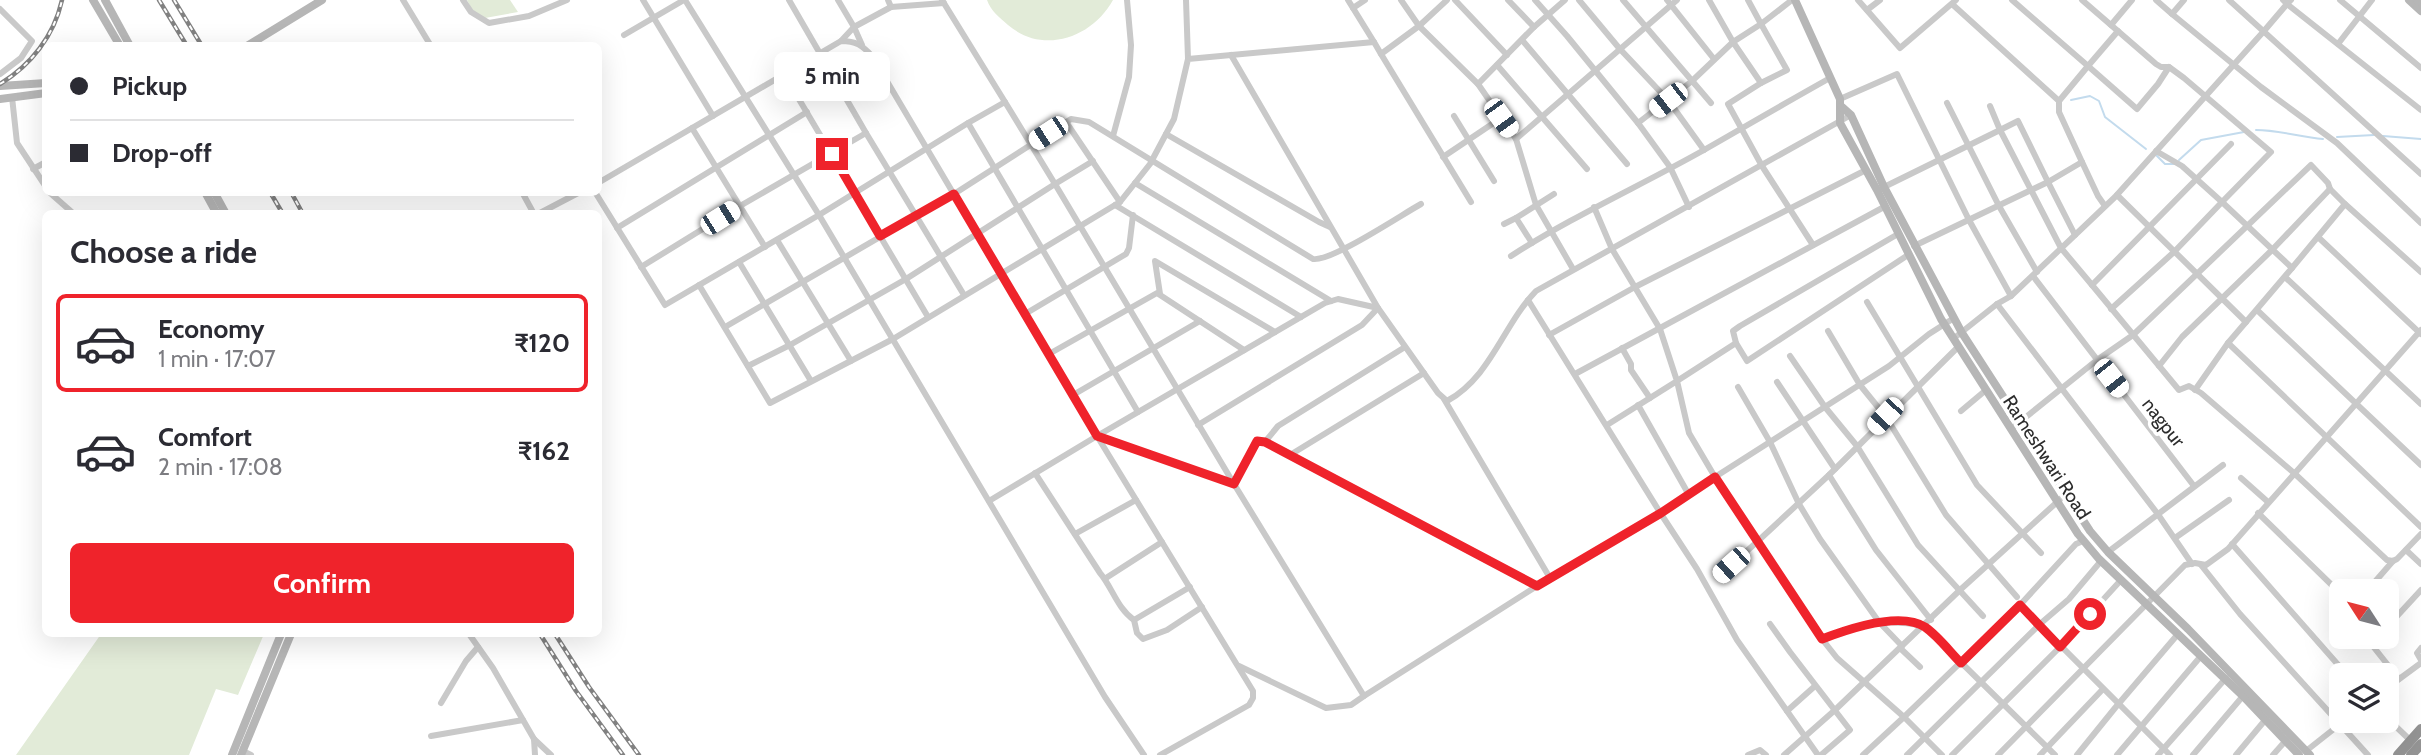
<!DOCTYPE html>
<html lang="en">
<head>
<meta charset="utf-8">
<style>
  :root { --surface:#fff; --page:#f7f7f7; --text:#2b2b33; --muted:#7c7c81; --line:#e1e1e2; --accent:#ef232b }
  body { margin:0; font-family:Cabin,sans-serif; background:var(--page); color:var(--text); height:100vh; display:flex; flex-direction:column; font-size:26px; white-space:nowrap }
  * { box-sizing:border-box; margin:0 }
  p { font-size:23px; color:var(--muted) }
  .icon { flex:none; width:38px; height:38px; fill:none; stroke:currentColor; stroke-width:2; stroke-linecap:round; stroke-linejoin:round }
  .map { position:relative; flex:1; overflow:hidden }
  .sheet { position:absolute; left:42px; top:210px; width:560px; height:427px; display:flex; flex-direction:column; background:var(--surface); border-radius:10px; box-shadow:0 7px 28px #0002 }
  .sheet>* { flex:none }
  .banner { position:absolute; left:42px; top:42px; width:560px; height:154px; border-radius:10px; box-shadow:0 7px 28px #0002; display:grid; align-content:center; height:154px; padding:0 28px; background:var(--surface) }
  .needle { width:46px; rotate:306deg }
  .tools { position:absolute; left:2329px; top:579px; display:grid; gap:14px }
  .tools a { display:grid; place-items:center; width:70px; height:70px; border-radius:10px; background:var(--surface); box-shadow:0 7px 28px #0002; font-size:35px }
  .end { position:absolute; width:32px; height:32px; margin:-16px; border:9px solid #ef232b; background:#fff; box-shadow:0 0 0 4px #fff }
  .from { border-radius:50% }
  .bubble { position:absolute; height:49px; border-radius:10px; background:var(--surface); box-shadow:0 7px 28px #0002; font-size:23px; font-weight:700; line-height:49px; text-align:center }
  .car { position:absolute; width:21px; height:42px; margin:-21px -10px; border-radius:9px; box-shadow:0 0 5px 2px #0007; background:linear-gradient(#fff 24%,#345 0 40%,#fff 0 76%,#345 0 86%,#fff 0) }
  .banner b { display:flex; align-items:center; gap:24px; height:66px; font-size:26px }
  .banner b+b { border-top:2px solid var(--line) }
  .banner i { width:18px; height:18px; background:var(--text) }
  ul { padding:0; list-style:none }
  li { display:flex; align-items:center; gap:21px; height:98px; margin:0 14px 10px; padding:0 14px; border:4px solid transparent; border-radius:10px }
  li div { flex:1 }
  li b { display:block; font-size:26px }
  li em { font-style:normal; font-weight:700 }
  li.on { border-color:var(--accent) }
  li>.icon { width:63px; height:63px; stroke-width:1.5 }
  h2 { padding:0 28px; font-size:32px; line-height:84px }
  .button { display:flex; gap:14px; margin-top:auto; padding:14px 28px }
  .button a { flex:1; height:80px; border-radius:10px; background:var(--accent); color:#fff; font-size:28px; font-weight:700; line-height:80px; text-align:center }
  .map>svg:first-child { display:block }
  .green { fill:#e2ebd8 }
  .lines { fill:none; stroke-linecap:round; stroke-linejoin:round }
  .stream { stroke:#c3dbed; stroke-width:2 }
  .street { stroke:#c9c9c9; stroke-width:6 }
  .secondary { stroke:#b6b6b6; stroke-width:8 }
  .highway { stroke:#939393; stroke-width:10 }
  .rail-casing { stroke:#818181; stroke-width:4.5 }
  .rail { stroke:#fff; stroke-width:2; stroke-dasharray:5; stroke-linecap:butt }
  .route { stroke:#ef232b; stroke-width:9 }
  .labels { text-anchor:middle; stroke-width:7; stroke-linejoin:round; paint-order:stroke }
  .street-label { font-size:19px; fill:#2c2c2c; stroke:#fff }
</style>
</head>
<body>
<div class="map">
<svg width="2421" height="755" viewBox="0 0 2421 755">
  <rect width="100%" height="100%" fill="#fff"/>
  <g class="green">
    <polygon points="467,0 510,0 518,12 485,18 472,10"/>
    <path d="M 987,0 L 1113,0 C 1092,38 1043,55 1008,25 C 999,17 991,11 987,0 Z"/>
    <polygon points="101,634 264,634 238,695 216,689 189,755 16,755"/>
  </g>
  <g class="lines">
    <g class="stream">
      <polyline points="2071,100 2090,96 2099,101 2105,117 2146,149"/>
      <path d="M 2256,130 C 2279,130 2300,137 2323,139"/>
      <polyline points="2383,136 2421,139"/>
      <polyline points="2337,137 2374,135"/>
      <polyline points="2156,155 2165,164 2175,164"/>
      <polyline points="2179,160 2201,140 2244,132"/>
    </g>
    <g class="street">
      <polyline points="403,0 431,46"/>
      <polyline points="463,0 471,12 489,23 529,16 567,0"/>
      <polyline points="643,0 713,116"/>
      <polyline points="838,0 854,27 891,7 888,0"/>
      <polyline points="942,0 1005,102"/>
      <polyline points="1186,0 1188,59"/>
      <polyline points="1348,0 1374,42"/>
      <polyline points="1401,0 1419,26 1478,84 1516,139 1536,205 1573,269"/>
      <polyline points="1455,0 1507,55"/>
      <polyline points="1508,0 1534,27"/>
      <polyline points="1535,0 1567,36 1638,123 1692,81 1733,42 1761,83 1787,70 1761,24 1792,0"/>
      <polyline points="1579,0 1619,48 1668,100 1704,150"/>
      <polyline points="1623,0 1711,103"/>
      <polyline points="1667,0 1714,59"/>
      <polyline points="1709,0 1733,42 1761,24 1748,0"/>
      <polyline points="1858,0 1900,48 1956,0"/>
      <polyline points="2012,0 2088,66 2059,101 2059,112 2082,162"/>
      <polyline points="2082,0 2156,64 2161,67 2169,67 2184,78 2271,152 2222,202 2182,166 2156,151"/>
      <polyline points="2156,0 2172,14 2184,0"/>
      <polyline points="2229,0 2421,174"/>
      <polyline points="2291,0 2287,4 2421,110"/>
      <polyline points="2340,0 2421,68"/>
      <polyline points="1952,4 2059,101"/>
      <polyline points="891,7 944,3"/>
      <polyline points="1353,8 1365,0"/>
      <polyline points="0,9 32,41 21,58 0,74"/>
      <polyline points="1867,10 1880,0"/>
      <polyline points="2172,14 2261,87 2337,143 2421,223"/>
      <polyline points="2111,25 2132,0"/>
      <polyline points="2118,31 2088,66 2137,109 2158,84 2169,67"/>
      <polyline points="624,35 684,0"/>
      <polyline points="1522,40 1627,164"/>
      <polyline points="841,41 854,27 862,45"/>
      <polyline points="2338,44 2372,0"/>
      <polyline points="1381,54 1471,202"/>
      <polyline points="1497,65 1587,169"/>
      <polyline points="784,74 928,317"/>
      <polyline points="1761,83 1728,104 1762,166 1813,245"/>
      <polyline points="1478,84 1534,27 1565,0"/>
      <polyline points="12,97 17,143 46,187"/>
      <polyline points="1840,99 1897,74 1969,220 2011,296"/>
      <polyline points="1947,103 1999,206 2037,272"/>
      <polyline points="1990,106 2000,130 2018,121 2048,182 2082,162 2098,196 2105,206"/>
      <polyline points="1454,116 1494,181"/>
      <polyline points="1066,122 1120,202"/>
      <polyline points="968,123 1005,102 1055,184 1093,161"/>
      <polyline points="1638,123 1670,167 1689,207"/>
      <polyline points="692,128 765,247"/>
      <polyline points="866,133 964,295"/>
      <polyline points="1166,134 1319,222 1330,227"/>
      <polyline points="1113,136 1129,77 1131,45 1127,0"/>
      <polyline points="1516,139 1677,0"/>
      <polyline points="1443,157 1501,118"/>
      <polyline points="33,169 46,162"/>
      <path d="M 598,183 L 841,41 C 856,41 862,45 872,56 L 1097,436 L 1325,303 L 1338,299 L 1378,308 L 1438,393 L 1447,401 C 1491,377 1503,325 1536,291 L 1851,115"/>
      <polyline points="1135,183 1331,301"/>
      <polyline points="1882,188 2000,130 2061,248 2092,285 2231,144"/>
      <polyline points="49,192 74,214"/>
      <polyline points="522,192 534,214"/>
      <polyline points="595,192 665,305 819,215 685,0"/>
      <polyline points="2117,195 2246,322 2228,343"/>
      <polyline points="2345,204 2421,272"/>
      <polyline points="1115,205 1301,317"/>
      <polyline points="1594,207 1612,249 1660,329 1677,381 1607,425"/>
      <polyline points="538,214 580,192"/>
      <polyline points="1504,224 1516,218"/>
      <polyline points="617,228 807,112"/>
      <polyline points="2318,237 2421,334"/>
      <polyline points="777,240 851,361"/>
      <polyline points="1532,243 1516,218 1554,194"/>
      <polyline points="1914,246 2048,182 2075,235"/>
      <path d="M 1511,256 C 1573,216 1640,186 1704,150 C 1746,126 1787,102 1830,78"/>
      <polyline points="739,262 811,381"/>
      <polyline points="641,267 740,206 866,133 789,0"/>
      <polyline points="2033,276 2194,486"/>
      <polyline points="2285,277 2421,404"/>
      <polyline points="699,285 770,403 893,339 1120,202 1150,164 1174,119 1188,59 1374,42 1381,54 1419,26 1447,0"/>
      <polyline points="2092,285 2179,390 2189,386 2201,393 2294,473 2387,560 2393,561 2397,559 2421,534"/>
      <polyline points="1160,294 1155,261 1275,332"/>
      <polyline points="1528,300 1661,514 1715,477 1689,433 1677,381 1736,343 1747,361 1908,255"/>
      <polyline points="1867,302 1977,485 2041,553"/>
      <polyline points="1997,304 2157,513 2192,564"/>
      <polyline points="2111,309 2174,252 2222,202 2292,268 2246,322"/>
      <polyline points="2257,310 2421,465"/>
      <polyline points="1025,314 1126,254 1129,248 1133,215"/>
      <path d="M 725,327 L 954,194 L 1071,119 L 1089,122 L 1313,259 C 1331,262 1401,215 1421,204"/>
      <polyline points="1828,331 1860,385 1886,417 1946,515 2017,597"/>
      <polyline points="1549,335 1635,287 1866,170"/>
      <polyline points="1953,339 1997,304 2011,296 2115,197 2264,31 2287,4 2283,0"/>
      <polyline points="1736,343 1733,331 1740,326 1898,234"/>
      <path d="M 1959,346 L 1829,475 L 1758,541 L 1822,639 C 1860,624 1884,618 1924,626 L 2055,755"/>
      <polyline points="1622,348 1631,364 1631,370 1650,398"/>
      <polyline points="1049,354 1157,293 1244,350"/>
      <polyline points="1790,356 1825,407 1857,446 1918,545 1983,616"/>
      <polyline points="748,366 790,345 906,279 1055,184 1234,484 1097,436 1253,691 1253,698 1249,705 1160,755"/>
      <polyline points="2159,366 2182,337 2272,250 2330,189 2345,204 2292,268"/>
      <polyline points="1575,374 1884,207"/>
      <polyline points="1777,382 1835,469"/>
      <polyline points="1738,387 1770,442 1799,504 1820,539 1879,622 1902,646"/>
      <polyline points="2195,390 2228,343 2421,527"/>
      <polyline points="1073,395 1200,321"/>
      <polyline points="1444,399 1550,578"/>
      <polyline points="1638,405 1689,495"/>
      <polyline points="1961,411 1986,390"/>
      <polyline points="1138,412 968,123 819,215 1105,697 1144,755"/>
      <polyline points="1198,425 1362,325 1378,308 1231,55"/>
      <polyline points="2011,429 2097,360 2133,335 2311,165 2328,183 2330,189"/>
      <polygon points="1257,441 1265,442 1537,586 1364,696 1234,484"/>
      <polyline points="1265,442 1278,426 1405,347"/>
      <polyline points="1290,455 1424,373"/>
      <path d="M 1035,473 L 1100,573 C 1112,587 1117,608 1134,620 L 1137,633 L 1143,639 L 1167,630 L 1202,607"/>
      <polyline points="1829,475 1876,550 1931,620"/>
      <polyline points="2241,478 2268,502"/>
      <polyline points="989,501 1097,436"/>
      <polyline points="2258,513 2342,595"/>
      <polyline points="1075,534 1136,500"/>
      <polyline points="2175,538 2229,500"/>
      <polyline points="2232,544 2348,676"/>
      <polyline points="2406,550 2421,564"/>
      <polyline points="2108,552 2223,465"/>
      <polyline points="2201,565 2240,614 2368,755"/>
      <polyline points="1720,575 1758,541 1715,477 1889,366 1929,334 1954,318"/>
      <polyline points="1106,578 1162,542"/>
      <polyline points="1537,586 1661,514 1697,569 1737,640 1818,755"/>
      <polyline points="2366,592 2393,561"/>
      <polyline points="2020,605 2170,755"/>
      <polyline points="1134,620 1190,587"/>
      <polyline points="1770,624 1790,652 1850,730 1821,755"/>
      <polyline points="2387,627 2421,590"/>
      <polyline points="469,634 493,668 534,739 535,755"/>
      <polyline points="2378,637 2372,645 2399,679"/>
      <polyline points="1822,639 1837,658 1904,717 1863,755"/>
      <polyline points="1900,648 1920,667"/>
      <polyline points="2421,648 2417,653 2421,660"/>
      <polyline points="1239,666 1326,708 1351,705 1364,696"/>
      <polyline points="2387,688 2421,663"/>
      <polyline points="441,703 466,661 478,647"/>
      <polyline points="1787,711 1815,686"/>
      <polyline points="2387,718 2411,741"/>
      <polyline points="431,736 523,720"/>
      <polyline points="534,739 551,755"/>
      <polyline points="243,751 251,755"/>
      <polyline points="2306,751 2344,721"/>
      <polyline points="1748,755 1760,750 1766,755"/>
      <polyline points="1784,755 1835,710 1960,590 2066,494"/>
      <polyline points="1907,755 2040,624 2069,599 2101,561"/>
      <polyline points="1942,755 1904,717 2020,605 2076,544 2083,541"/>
      <polyline points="1952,755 2060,647 2121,580"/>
      <polyline points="1998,755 2185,565 2195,563 2206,565 2228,549 2421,330"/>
      <polyline points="2040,755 2103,689"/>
      <polyline points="2077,755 2115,708 2178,634"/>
      <polyline points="2117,755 2201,656"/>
      <polyline points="2158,755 2226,678"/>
      <polyline points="2193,755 2243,696"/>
      <polyline points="2236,755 2266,719"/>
      <polyline points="2273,755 2288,738"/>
    </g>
    <g class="secondary">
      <polyline points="93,0 120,46"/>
      <polyline points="105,0 130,46"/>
      <polyline points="1795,0 1840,99 1840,123 1877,190 1941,319 2078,534 2099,559 2243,696 2299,755"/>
      <polyline points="2409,0 2421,11"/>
      <polyline points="2417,0 2421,3"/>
      <polyline points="247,46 322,0"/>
      <polyline points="0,86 46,83"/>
      <polyline points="0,99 46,93"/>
      <polyline points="1842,107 1851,115 1884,187 1962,333 2090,531 2108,552 2188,629 2310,755"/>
      <polyline points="205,192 217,214"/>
      <polyline points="214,192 226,214"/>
      <polyline points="232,755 281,634"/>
      <polyline points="241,755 291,634"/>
    </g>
    <g class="highway">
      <polyline points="2398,755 2421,729"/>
      <polyline points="2411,755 2421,744"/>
    </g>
    <g class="rail-casing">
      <g id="rail">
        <polyline points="159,0 187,46"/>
        <polyline points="174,0 202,46"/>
        <path d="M 0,84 C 31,65 54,36 62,0"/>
        <polyline points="270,192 283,214"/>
        <polyline points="291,192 303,214"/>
        <polyline points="540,634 576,691 623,755"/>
        <polyline points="555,634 589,687 639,755"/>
      </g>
    </g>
    <use href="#rail" class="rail"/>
  </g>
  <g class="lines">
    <path class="route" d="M 832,154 L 880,236 L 954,194 L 1097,436 L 1234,484 L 1257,441 L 1265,442 L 1537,586 L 1661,513 L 1715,477 L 1822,639 C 1848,629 1900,611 1925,627 C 1938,636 1950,652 1961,663 L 2020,605 L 2060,647 L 2090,614"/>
  </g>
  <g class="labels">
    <g class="street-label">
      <text transform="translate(2164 422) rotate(52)" y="7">nagpur</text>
      <text transform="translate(2047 457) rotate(57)" y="7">Rameshwari Road</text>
    </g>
  </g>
</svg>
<div class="tools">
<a><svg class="needle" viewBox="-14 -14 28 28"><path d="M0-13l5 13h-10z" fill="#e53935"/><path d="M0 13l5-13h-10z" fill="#7c7c81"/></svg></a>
<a><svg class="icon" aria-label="layers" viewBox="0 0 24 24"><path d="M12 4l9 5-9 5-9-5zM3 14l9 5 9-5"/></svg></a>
</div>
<i class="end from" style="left:2090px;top:614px"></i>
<i class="end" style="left:832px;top:154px"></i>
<div class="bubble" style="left:774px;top:52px;width:116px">5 min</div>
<i class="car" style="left:1668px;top:100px;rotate:232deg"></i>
<i class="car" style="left:1501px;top:118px;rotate:144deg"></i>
<i class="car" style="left:1048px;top:133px;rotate:237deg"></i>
<i class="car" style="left:720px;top:218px;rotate:58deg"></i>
<i class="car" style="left:2111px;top:378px;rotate:142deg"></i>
<i class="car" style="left:1885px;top:416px;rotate:223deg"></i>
<i class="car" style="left:1731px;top:565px;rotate:228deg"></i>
<div class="banner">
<b><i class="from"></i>Pickup</b>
<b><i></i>Drop-off</b>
</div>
<section class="sheet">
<h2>Choose a ride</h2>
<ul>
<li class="on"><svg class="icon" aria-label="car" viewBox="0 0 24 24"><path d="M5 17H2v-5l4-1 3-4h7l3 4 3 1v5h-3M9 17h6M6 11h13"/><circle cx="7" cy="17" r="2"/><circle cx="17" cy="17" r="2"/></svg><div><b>Economy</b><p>1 min · 17:07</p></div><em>₹120</em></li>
<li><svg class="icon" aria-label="car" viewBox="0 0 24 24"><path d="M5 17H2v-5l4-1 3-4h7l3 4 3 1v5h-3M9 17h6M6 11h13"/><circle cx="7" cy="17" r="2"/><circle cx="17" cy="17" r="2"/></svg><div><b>Comfort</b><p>2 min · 17:08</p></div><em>₹162</em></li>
</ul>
<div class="button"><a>Confirm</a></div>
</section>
</div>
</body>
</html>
